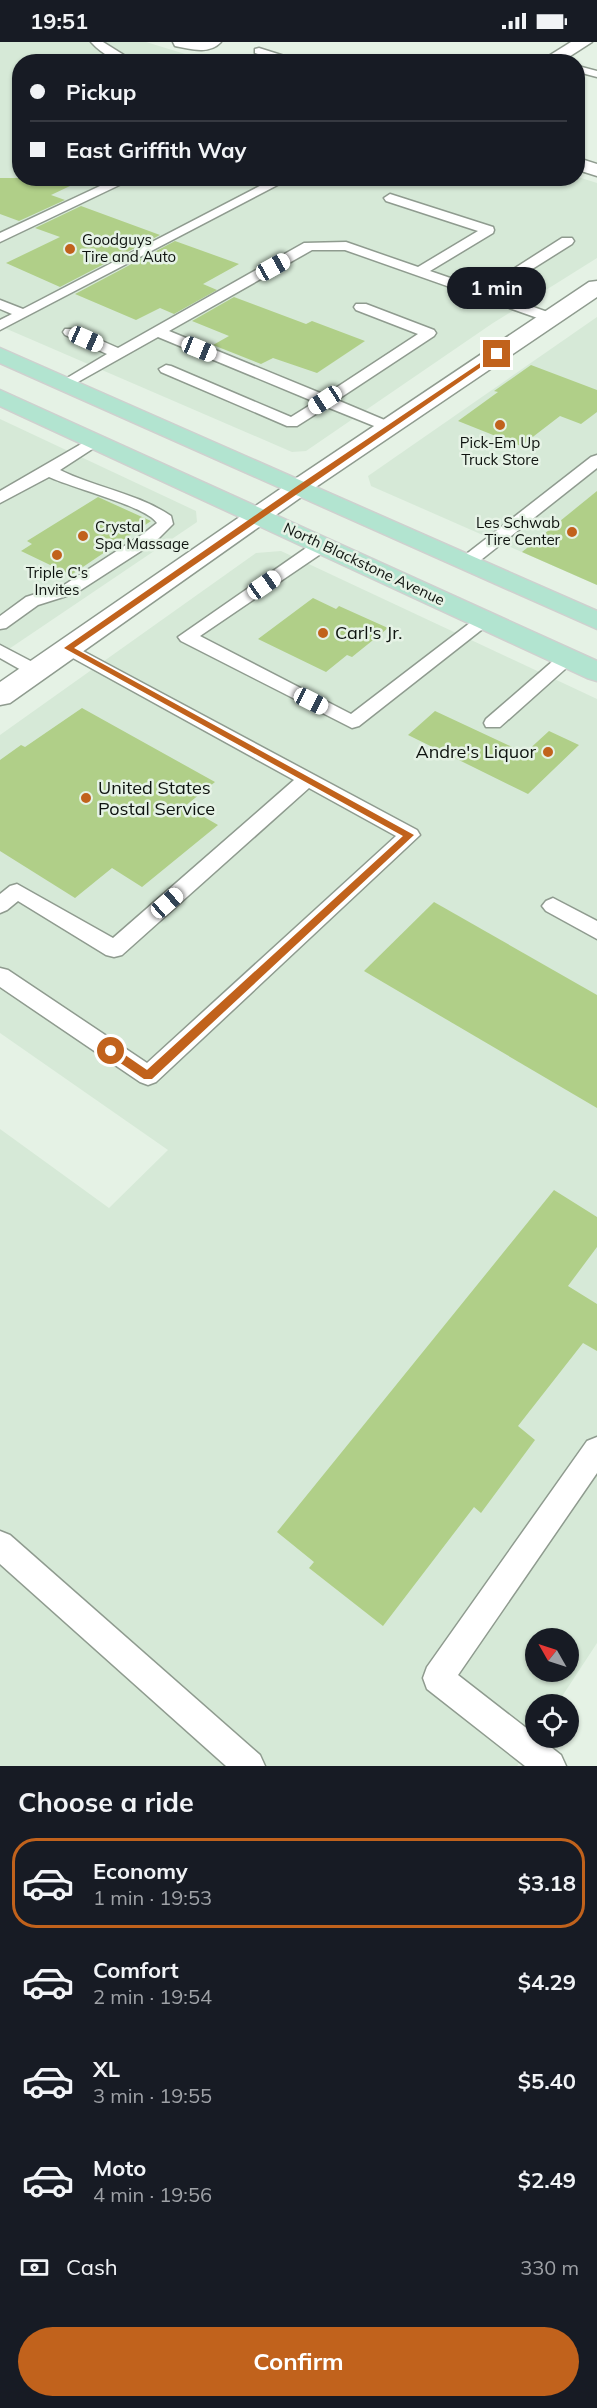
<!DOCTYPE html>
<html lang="en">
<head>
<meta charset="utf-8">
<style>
  :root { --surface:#171b24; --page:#242831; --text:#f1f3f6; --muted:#9ea1a6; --line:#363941; --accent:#c1621c }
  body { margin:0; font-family:Mulish,sans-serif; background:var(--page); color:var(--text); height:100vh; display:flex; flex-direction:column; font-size:22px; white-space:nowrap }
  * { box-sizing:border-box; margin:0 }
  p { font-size:20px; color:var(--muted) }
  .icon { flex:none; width:33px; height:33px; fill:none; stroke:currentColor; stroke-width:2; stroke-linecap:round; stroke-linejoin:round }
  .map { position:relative; height:1724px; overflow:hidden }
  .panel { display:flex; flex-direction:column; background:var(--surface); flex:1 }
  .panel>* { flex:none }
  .guide { position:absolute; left:12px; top:12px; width:573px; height:132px; border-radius:24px; box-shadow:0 2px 4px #0004; display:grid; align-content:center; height:132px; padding:0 18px; background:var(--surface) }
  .needle { width:39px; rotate:309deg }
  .fabs { position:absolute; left:525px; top:1586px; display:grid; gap:12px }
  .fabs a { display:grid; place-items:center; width:54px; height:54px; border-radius:50%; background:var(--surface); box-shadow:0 2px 4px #0004; font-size:30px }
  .end { position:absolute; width:27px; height:27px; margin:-14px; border:8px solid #c1621c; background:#fff; box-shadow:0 0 0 3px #fff }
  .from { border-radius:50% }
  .bubble { position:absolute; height:42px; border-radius:21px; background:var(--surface); box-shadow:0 2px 4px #0004; font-size:20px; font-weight:700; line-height:42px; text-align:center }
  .car { position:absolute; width:18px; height:36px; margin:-18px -9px; border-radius:8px; box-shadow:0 0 4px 2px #0007; background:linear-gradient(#fff 24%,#345 0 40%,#fff 0 76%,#345 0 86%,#fff 0) }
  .guide b { display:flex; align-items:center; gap:21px; height:57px; font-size:22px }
  .guide b+b { border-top:2px solid var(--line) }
  .guide i { width:15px; height:15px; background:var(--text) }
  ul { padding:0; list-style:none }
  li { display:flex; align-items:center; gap:18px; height:90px; margin:0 12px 9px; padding:0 6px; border:3px solid transparent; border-radius:24px }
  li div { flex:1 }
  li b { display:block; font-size:22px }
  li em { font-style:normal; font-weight:700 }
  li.current { border-color:var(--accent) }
  li>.icon { width:54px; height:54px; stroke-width:1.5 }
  h2 { padding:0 18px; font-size:27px; line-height:72px }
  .pay { display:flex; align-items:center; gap:15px; height:66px; padding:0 18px; font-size:22px }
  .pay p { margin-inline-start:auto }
  .cta { display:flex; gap:12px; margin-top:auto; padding:12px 18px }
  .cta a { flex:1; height:69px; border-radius:36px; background:var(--accent); color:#fff; font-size:24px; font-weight:700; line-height:69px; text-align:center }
  .status { display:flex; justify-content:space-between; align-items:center; height:42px; padding:0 30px; background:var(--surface); direction:ltr }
  .status svg { height:16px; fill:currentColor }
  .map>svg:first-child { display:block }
  .built { fill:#d6e9d7; fill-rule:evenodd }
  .building { fill:#b0cf88 }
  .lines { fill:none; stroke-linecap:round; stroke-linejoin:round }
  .lane-casing { stroke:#8f9b8f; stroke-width:3 }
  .street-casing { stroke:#8f9b8f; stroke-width:3 }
  .primary-casing { stroke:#cfd0cf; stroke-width:3 }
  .lane { fill:#fff; fill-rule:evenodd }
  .street { fill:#fff; fill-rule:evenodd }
  .primary { fill:#b2e4d0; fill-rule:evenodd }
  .route { fill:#c1621c }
  .poi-dot { fill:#c1621c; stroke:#e5f2e5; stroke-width:2 }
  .labels { text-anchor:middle; stroke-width:5; stroke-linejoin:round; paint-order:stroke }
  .far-poi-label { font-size:15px; fill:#0e130f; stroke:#e5f2e5; text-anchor:start }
  .far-street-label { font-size:15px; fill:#0e130f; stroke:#e5f2e5 }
  .poi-label { font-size:18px; fill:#0e130f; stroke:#e5f2e5; text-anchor:start }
</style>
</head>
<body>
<div class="status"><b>19:51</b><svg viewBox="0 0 49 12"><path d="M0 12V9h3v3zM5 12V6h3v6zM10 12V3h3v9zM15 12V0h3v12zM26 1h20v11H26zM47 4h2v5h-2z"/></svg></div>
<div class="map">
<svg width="597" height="1724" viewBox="0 0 597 1724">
  <rect width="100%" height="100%" fill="#e5f2e5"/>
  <g class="built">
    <polygon points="0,0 146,0 208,19 225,12 250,19 20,20 20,136 578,135 597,141 597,216 493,281 306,409 292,410 0,284"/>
    <polygon points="597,275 597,543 371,444 368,434"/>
    <polygon points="0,377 196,469 197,480 0,613"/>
    <path d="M 281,509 L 597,657 L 597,1601 L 557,1662 L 536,1662 L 536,1695 L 517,1724 L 0,1724 L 0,1087 L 109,1166 L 168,1108 L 0,991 L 0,693 L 256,511 ZM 536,1596 L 568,1596 L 568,1629 L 536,1629 Z"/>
  </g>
  <g class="building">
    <polygon points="0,136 87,136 51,153 65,158 19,179 0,172"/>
    <polygon points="81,164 160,193 60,245 6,221 60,195 35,186"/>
    <polygon points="175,199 239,222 203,242 217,248 174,272 160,266 136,278 75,252"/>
    <polygon points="234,255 306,282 312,279 365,299 317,331 273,316 261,322 213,303 229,294 192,279"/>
    <polygon points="531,323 597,348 597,370 581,382 560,374 521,404 458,379 498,350 494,349"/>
    <polygon points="597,449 597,543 522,510"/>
    <polygon points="98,455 151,479 71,533 21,509 32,502 27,499"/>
    <polygon points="313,556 336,567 339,564 388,586 352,615 347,613 326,630 258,597"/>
    <polygon points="82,666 215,740 185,764 218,783 142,845 112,826 75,856 0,809 0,718 21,703 25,705"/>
    <polygon points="435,669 525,711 549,689 579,703 528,752 408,693"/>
    <polygon points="434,860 597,953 597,1066 364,929"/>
    <polygon points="554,1148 597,1175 597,1205 568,1244 597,1262 597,1309 583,1301 518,1384 535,1398 481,1471 474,1465 383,1584 309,1526 314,1520 277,1490"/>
  </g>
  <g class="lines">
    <g class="lane-casing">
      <g id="lane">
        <path d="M 91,0 L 103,0 L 135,20 C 116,20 104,14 91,0 Z"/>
        <polygon points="259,6 297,18 298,20 281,20 255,11 255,7"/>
        <polygon points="482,16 489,20 477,19"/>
        <polygon points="578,24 597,29 597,35 578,30"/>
        <polygon points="117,136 134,136 0,200 0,191"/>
        <polygon points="275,136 291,136 0,288 0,278 12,272 0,267 0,258 23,267"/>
        <polygon points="390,152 493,185 494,188 493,191 430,229 482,247 562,196 572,196 574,199 572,202 494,251 556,273 558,276 556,279 546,279 345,208 312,208 169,289 325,353 418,292 356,268 354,265 356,262 366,262 434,288 436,291 434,294 337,358 394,382 397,385 394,388 384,388 327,365 297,384 287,384 161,330 159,327 166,323 171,324 291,375 315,360 158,295 69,345 64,346 57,342 107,312 65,293 63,290 65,287 75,287 118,306 304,201 346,200 418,225 478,189 386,159 384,156"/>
        <path d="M 95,394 L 100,396 L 103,399 L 100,402 L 60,428 C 96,446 137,451 171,474 L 173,482 L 155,500 L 76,551 L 38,563 L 6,586 L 0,587 L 0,574 L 26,555 L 64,543 L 143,492 L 157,481 C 146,464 72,446 49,435 L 0,461 L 0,449 Z"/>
        <polygon points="597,413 597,426 472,525 460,525 458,521 460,517 591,415"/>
        <polygon points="322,498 328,499 330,503 328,507 200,594 351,672 479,574 491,574 494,578 359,684 352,686 181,599 178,595 316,499"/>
        <polygon points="68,601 417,788 420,793 156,1040 148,1043 140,1040 0,945 0,926 8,928 147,1021 396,794 309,746 122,913 114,915 106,913 18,859 7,868 0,871 0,852 10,844 17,842 113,896 294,738 62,610 59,606 62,602"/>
        <polygon points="0,603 42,625 45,629 42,633 30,633 0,616"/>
        <polygon points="567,610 573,612 576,616 573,620 500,685 486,685 484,681 486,677 561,612"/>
        <polygon points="553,856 597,879 597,897 546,869 542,864 546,859"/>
        <polygon points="597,1395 597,1431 458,1633 561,1713 566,1724 525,1724 427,1647 423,1636 427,1625 587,1399"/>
        <polygon points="0,1489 10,1493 260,1713 265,1724 226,1724 0,1522"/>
      </g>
    </g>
    <g class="street-casing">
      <g id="street">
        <path d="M 173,0 L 221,0 C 209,13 190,7 175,4 Z"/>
        <polygon points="571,0 592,0 561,20 539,20"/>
        <polygon points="578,116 597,122 597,134 578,128"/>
        <polygon points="597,239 597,255 307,451 10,661 0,663 0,640 289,441 589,240"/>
      </g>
    </g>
    <g class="primary-casing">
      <g id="primary">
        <polygon points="0,306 597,569 597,587 0,321"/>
        <polygon points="0,348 597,619 597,639 587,636 0,364"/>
      </g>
    </g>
    <use href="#lane" class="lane"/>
    <use href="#street" class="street"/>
    <use href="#primary" class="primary"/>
  </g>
  <polygon class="route" points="495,311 500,312 74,606 414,793 152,1037 144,1037 107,1012 107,1006 115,1006 147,1028 403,794 64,606 296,445"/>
  <g class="poi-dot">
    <circle cx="70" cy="207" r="6"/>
    <circle cx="500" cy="383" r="6"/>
    <circle cx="572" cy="490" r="6"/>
    <circle cx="83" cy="494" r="6"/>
    <circle cx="57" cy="513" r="6"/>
    <circle cx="323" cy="591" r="6"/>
    <circle cx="548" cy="710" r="6"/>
    <circle cx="86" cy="756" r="6"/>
  </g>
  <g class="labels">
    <g class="far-poi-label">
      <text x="82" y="203">Goodguys<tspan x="82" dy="17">Tire and Auto</tspan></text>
      <text x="500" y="406" text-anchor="middle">Pick-Em Up<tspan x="500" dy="17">Truck Store</tspan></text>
      <text x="560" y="486" text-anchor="end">Les Schwab<tspan x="560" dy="17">Tire Center</tspan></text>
      <text x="95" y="490">Crystal<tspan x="95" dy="17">Spa Massage</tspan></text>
      <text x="57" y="536" text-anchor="middle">Triple C's<tspan x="57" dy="17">Invites</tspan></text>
    </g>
    <g class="far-street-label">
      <text transform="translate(364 522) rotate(25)" y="5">North Blackstone Avenue</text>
    </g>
    <g class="poi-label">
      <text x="335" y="597">Carl's Jr.</text>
      <text x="536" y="716" text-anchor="end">Andre's Liquor</text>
      <text x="98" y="752">United States<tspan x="98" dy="21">Postal Service</tspan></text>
    </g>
  </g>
</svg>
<div class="fabs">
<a><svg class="needle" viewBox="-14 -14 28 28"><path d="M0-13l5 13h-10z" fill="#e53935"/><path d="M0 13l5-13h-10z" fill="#9ea1a6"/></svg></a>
<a><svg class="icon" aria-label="locate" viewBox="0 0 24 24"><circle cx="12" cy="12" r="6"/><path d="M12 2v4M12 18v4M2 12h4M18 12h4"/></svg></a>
</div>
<i class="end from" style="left:111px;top:1009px"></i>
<i class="end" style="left:497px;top:312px"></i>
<div class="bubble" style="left:447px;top:225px;width:99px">1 min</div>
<i class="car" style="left:273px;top:225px;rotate:61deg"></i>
<i class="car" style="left:86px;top:297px;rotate:114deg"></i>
<i class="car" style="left:199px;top:307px;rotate:112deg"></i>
<i class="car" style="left:325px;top:358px;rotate:237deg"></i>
<i class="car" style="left:264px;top:543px;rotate:55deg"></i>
<i class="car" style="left:311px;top:659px;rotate:117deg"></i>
<i class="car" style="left:167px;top:861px;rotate:49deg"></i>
<div class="guide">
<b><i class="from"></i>Pickup</b>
<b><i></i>East Griffith Way</b>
</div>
</div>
<section class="panel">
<h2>Choose a ride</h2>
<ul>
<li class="current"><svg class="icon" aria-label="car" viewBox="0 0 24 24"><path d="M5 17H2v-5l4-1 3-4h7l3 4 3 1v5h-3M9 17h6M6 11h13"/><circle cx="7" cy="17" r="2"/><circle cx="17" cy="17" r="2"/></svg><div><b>Economy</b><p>1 min · 19:53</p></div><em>$3.18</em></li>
<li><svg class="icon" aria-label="car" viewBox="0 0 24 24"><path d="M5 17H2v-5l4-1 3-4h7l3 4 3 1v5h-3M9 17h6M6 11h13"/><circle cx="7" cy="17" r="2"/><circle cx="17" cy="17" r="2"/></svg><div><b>Comfort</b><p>2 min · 19:54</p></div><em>$4.29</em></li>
<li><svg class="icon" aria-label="car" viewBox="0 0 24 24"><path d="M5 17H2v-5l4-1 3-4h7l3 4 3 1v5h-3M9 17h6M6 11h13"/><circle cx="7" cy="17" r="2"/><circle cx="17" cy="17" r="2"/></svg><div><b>XL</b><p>3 min · 19:55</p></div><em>$5.40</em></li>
<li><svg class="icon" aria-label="car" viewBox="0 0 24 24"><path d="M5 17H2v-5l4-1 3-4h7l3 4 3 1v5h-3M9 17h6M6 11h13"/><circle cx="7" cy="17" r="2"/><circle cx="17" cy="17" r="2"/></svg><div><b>Moto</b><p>4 min · 19:56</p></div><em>$2.49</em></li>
</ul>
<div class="pay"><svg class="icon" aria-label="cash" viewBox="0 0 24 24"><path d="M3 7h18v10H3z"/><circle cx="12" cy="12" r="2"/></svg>Cash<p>330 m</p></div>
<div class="cta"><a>Confirm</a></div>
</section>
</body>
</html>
